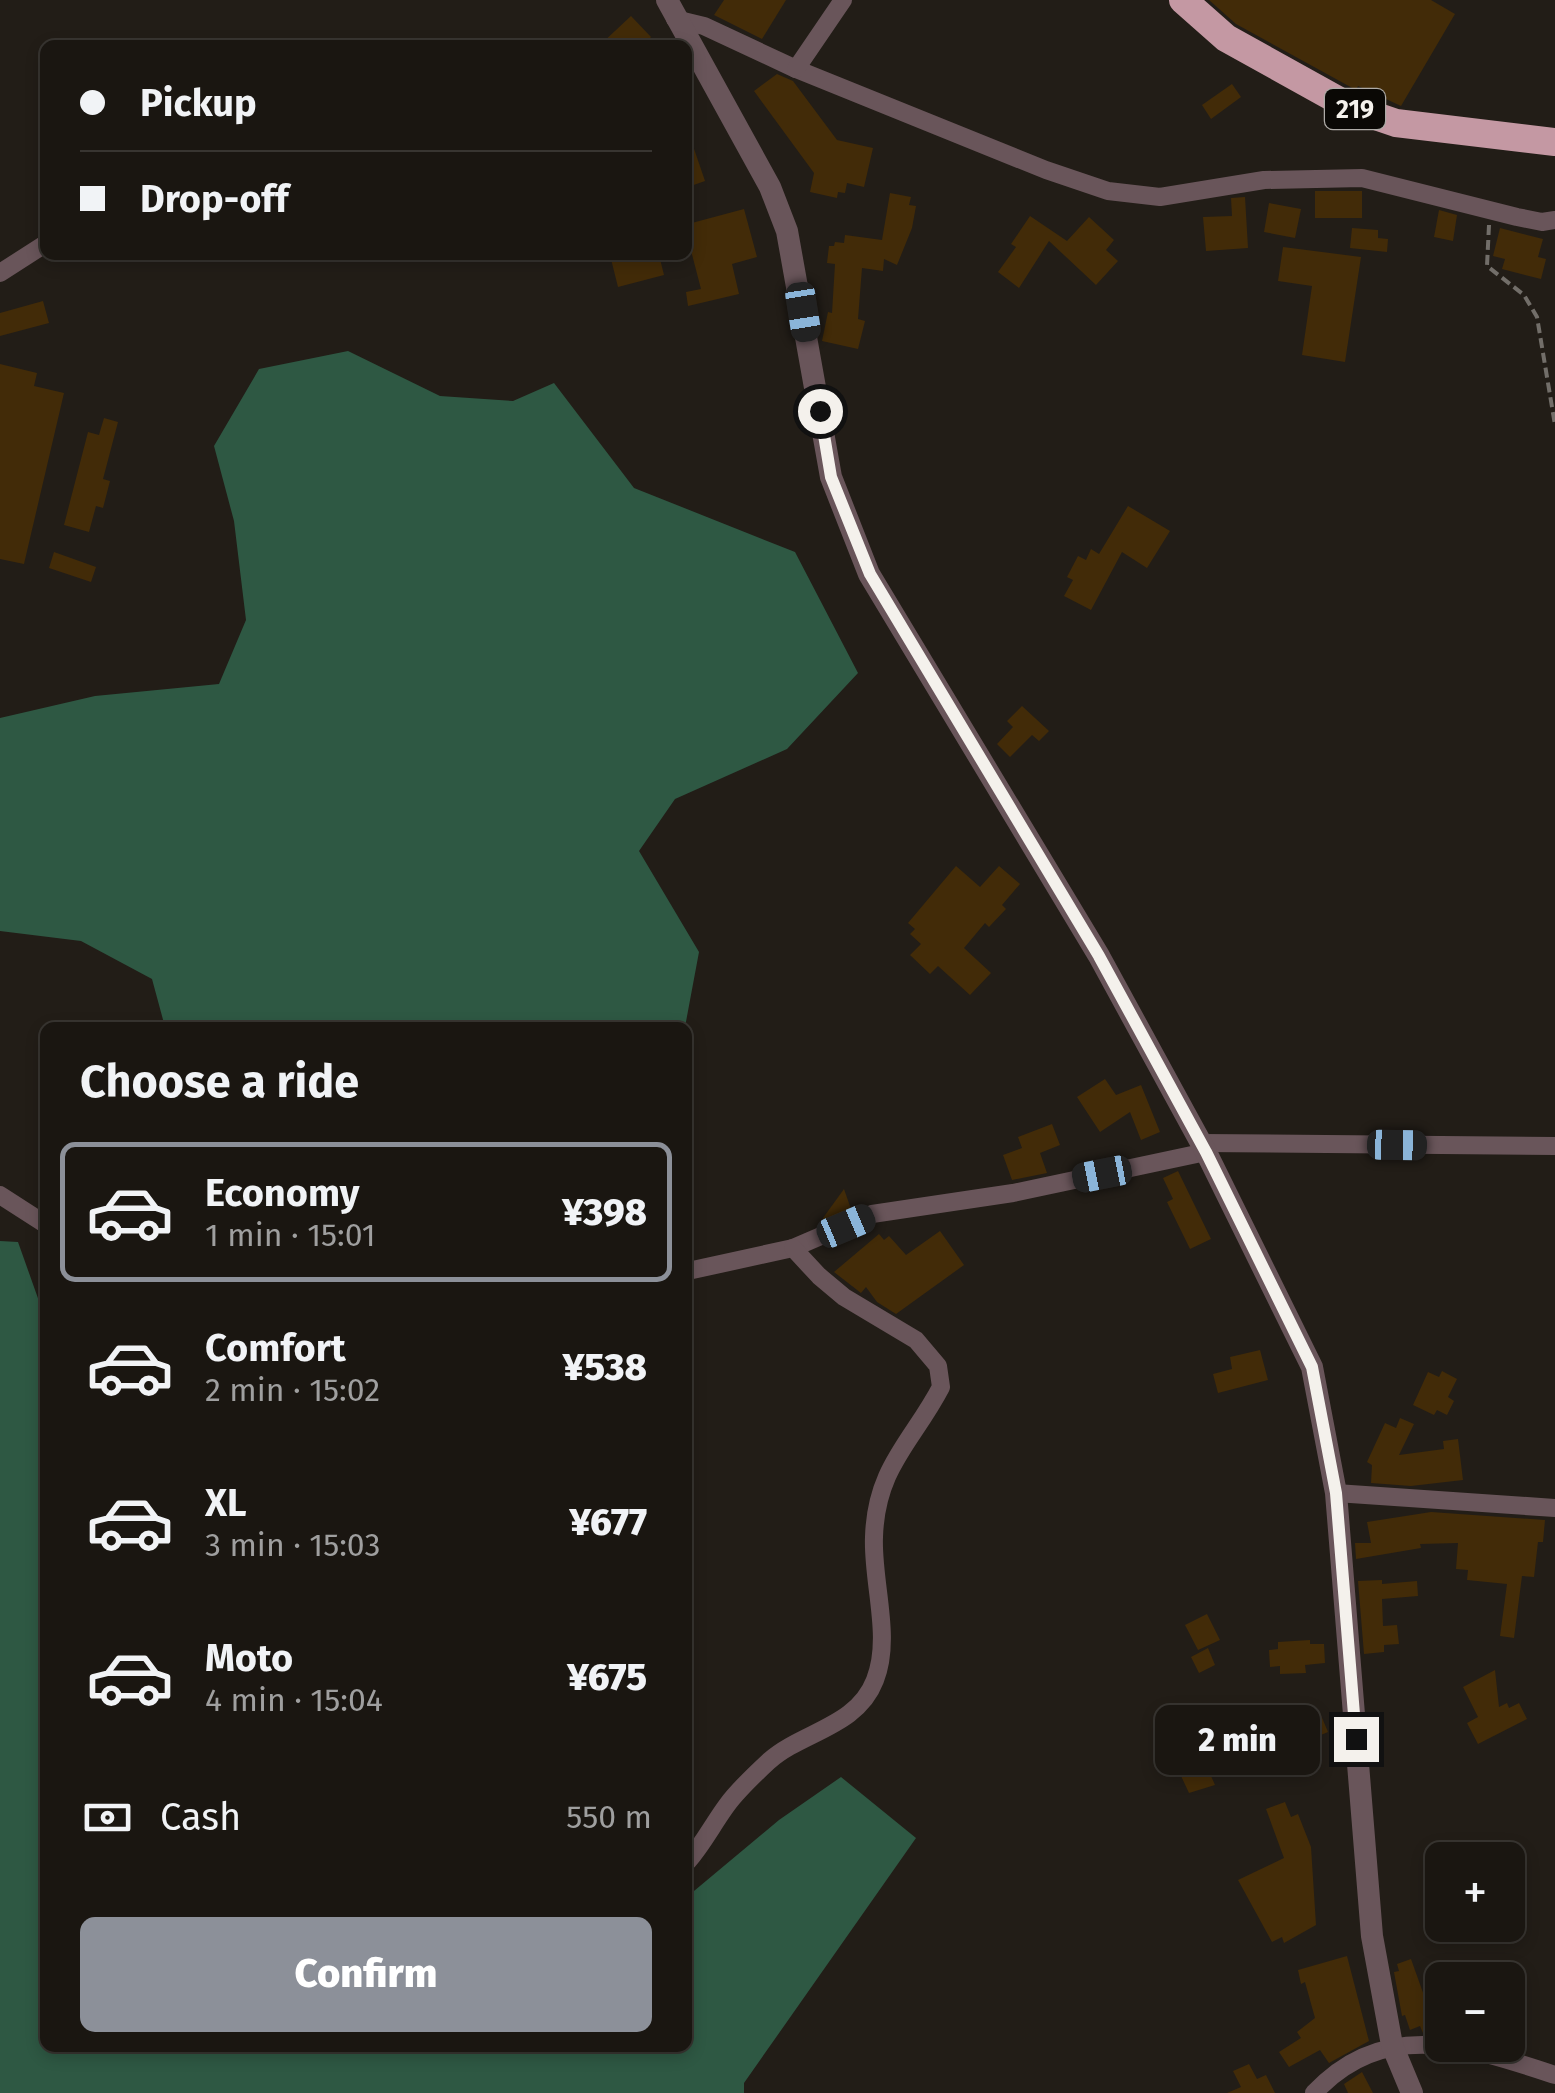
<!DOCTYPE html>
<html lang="en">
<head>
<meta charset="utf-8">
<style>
  :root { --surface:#1a1611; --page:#231f1a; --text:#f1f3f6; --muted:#9f9f9f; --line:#383531; --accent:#8c9099 }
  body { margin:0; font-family:"Fira Sans",sans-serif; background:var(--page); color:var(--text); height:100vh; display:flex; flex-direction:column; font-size:38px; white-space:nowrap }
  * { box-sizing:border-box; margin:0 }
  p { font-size:32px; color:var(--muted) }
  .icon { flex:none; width:55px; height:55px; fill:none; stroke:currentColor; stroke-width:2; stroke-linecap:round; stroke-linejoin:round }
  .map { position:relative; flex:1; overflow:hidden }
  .panel { position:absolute; left:40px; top:1022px; width:652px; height:1030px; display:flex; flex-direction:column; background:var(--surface); border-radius:15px; box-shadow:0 5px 15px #0003,0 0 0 2px var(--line) }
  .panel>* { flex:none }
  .banner { position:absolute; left:40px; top:40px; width:652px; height:220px; border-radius:15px; box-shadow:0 5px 15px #0003,0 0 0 2px var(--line); display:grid; align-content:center; height:220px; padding:0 40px; background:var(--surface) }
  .tools { position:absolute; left:1425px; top:1842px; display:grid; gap:20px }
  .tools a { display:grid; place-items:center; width:100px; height:100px; border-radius:15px; background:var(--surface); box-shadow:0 5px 15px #0003,0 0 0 2px var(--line); font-size:50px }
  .end { position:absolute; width:45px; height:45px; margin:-22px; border:12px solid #f4f1ec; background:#111; box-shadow:0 0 0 5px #111 }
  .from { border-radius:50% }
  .bubble { position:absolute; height:70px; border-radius:15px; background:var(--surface); box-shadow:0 5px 15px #0003,0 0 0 2px var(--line); font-size:32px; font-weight:800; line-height:70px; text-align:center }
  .car { position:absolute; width:30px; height:60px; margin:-30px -15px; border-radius:12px; box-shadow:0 0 8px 2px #0007; background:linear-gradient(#222 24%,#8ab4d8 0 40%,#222 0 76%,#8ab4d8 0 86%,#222 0) }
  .banner b { display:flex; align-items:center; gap:35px; height:95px; font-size:38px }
  .banner b+b { border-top:2px solid var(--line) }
  .banner i { width:25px; height:25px; background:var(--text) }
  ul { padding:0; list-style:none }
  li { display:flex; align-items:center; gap:30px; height:140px; margin:0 20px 15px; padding:0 20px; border:5px solid transparent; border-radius:15px }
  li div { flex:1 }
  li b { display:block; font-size:38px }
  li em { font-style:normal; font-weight:800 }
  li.active { border-color:var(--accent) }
  li>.icon { width:90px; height:90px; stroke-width:1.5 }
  h2 { padding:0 40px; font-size:45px; line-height:120px }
  .pay { display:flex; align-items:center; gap:25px; height:110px; padding:0 40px; font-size:38px }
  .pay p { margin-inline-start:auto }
  .action { display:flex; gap:20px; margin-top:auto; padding:20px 40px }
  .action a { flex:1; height:115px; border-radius:15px; background:var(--accent); color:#fff; font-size:40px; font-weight:800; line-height:115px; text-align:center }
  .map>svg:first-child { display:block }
  .forest { fill:#2e5843 }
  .building { fill:#422b08 }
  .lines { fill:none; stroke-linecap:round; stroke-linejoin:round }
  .path { stroke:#726e69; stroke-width:4; stroke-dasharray:10 5; stroke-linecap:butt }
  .minor { stroke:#69555a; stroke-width:18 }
  .tertiary { stroke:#69555a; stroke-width:22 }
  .trunk { stroke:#c498a3; stroke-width:28 }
  .route { stroke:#f4f1ec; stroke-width:12 }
  .labels { text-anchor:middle; stroke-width:8; stroke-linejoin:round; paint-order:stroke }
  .shield { fill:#0a0805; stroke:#aeaba7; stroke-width:2.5 }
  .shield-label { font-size:25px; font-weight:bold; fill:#f4f1ec }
</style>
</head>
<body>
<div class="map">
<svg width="1555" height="2093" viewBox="0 0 1555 2093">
  <rect width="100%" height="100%" fill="#221d17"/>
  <g class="forest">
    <polygon points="348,351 440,396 513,401 554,383 634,488 795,552 858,673 787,749 675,799 639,851 699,952 685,1027 165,1027 152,979 81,941 0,931 0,718 95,696 219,684 246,620 234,521 214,446 259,369"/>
    <polygon points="0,1241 18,1242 45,1318 45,2048 688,2048 688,1896 779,1820 841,1777 916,1838 744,2083 744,2093 0,2093"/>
  </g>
  <g class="building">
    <polygon points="724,0 786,0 762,39 714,15"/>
    <polygon points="1209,0 1431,0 1455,14 1401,106 1358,86 1356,90 1236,24"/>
    <polygon points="631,16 651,37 643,45 600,45"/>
    <polygon points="777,74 793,81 837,140 873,148 864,187 847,183 845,193 838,192 837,198 810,192 814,173 754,91"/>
    <polygon points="1232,84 1241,97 1211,119 1202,105"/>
    <polygon points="690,137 705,181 688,187 688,138"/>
    <rect x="1315" y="191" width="47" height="27"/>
    <polygon points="890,193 911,197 909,205 916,206 912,228 897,265 884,259 883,271 862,268 858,319 865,321 858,349 822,341 828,312 832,313 835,264 827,263 829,246 834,246 835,242 844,243 845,235 882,240"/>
    <polygon points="1245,197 1248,248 1206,251 1203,217 1232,216 1231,198"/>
    <polygon points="1269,203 1301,209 1295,238 1264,232"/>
    <polygon points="744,209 757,257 732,264 739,294 688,306 686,292 701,289 688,239 688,224"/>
    <polygon points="1439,210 1457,215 1453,241 1434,237"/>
    <polygon points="1030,216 1067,241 1089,217 1114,240 1106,250 1118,261 1096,285 1049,241 1019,288 998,272 1016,247 1011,244"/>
    <polygon points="1352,228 1378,230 1378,238 1388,239 1387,252 1350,248"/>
    <polygon points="1500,228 1543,239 1538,257 1546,259 1541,279 1502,269 1505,259 1493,256"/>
    <polygon points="1283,247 1361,257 1345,362 1302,355 1312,286 1278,281"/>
    <polygon points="610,255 659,255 664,275 618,287"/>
    <polygon points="43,301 49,323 0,336 0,313"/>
    <polygon points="0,364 37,373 34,386 64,393 24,564 0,559"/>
    <polygon points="104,418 118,422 103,479 110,481 103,508 96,506 89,532 64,525 88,432 99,435"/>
    <polygon points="1128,506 1170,531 1147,568 1122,552 1091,610 1064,596 1073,580 1067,577 1078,556 1086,560 1091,549 1099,554"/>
    <polygon points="54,552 96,567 91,582 49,568"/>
    <polygon points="1022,706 1049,731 1039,741 1032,735 1010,757 997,744 1013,727 1007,721"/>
    <polygon points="956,866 980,887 999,866 1020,884 1002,905 1006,909 989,927 985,923 964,948 991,973 970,995 938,966 930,974 910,955 921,944 910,934 915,929 908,923"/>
    <polygon points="1105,1079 1116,1095 1141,1085 1160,1132 1141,1140 1130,1112 1100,1132 1077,1097"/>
    <polygon points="1052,1124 1060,1145 1040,1153 1047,1173 1012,1180 1003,1155 1022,1148 1018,1137"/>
    <polygon points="1178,1171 1211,1239 1190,1249 1167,1202 1173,1199 1163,1178"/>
    <polygon points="844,1189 851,1209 824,1221 823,1218"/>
    <polygon points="940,1231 964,1265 896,1314 877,1302 866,1287 861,1293 834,1272 879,1234 884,1240 889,1236 906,1255"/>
    <polygon points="1260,1350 1268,1380 1218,1393 1213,1374 1232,1369 1230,1357"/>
    <polygon points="1442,1371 1457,1379 1448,1397 1454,1401 1447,1415 1437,1410 1434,1415 1413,1405 1428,1372 1439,1377"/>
    <polygon points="1400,1418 1414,1424 1399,1455 1444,1449 1443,1441 1458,1439 1463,1480 1411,1486 1371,1483 1372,1465 1367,1462 1385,1423 1396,1428"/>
    <polygon points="1431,1512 1545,1520 1543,1542 1538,1542 1534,1577 1522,1576 1514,1638 1500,1636 1507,1584 1467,1580 1468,1570 1456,1569 1458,1543 1420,1544 1421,1548 1356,1559 1355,1543 1371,1543 1367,1522"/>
    <polygon points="1382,1580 1382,1584 1417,1581 1418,1596 1382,1599 1383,1626 1397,1625 1399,1644 1384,1645 1384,1652 1364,1654 1358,1581"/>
    <polygon points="1207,1614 1220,1640 1198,1650 1185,1625"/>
    <polygon points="1310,1640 1310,1644 1324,1644 1325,1663 1305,1665 1306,1673 1280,1674 1280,1666 1270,1667 1269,1650 1278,1649 1278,1642"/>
    <polygon points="1208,1648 1215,1665 1199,1673 1191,1657"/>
    <polygon points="1495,1670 1499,1707 1507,1703 1509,1708 1519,1703 1527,1719 1478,1744 1467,1723 1478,1717 1463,1687"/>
    <polygon points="1320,1713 1328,1732 1283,1751 1274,1731"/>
    <polygon points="1202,1744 1210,1761 1250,1746 1255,1757 1211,1776 1215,1785 1189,1793 1175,1763 1190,1756 1187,1751"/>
    <polygon points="1285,1802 1291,1817 1298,1814 1311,1847 1316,1925 1284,1943 1282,1937 1272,1942 1238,1880 1284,1858 1266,1809"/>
    <polygon points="1347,1956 1369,2041 1329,2063 1320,2050 1289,2067 1279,2052 1301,2038 1297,2032 1315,2018 1305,1982 1301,1984 1298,1970"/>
    <polygon points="1411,1959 1437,2032 1434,2033 1423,2033 1420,2026 1410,2030 1405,2015 1402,2016 1394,1972 1399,1971 1397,1964"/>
    <polygon points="1249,2064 1257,2079 1266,2075 1275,2093 1227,2093 1241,2087 1233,2071"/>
    <polygon points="1362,2072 1373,2093 1348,2093 1344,2084"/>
  </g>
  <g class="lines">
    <polyline class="path" points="1489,225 1487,266 1524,295 1537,317 1555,425"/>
    <g class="minor">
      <polyline points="675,19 704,26 796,69 1046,170 1108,191 1160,197 1264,180 1362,178 1517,217 1542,222 1555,220"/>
      <polyline points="796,69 843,0"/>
      <polyline points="0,273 45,244"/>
      <polyline points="1200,1143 1555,1146"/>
      <polyline points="0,1195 45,1224"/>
      <polyline points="688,1271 793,1248 872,1214 1013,1193 1206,1152"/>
      <polyline points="1336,1493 1555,1508"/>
      <path d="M 688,1861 C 703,1844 713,1824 727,1805 C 738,1790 755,1774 769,1761 C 803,1731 857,1727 875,1680 C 892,1637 872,1582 874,1537 C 876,1467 913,1441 941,1387 L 938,1366 L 916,1340 L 844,1297 L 819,1276 L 793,1248"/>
      <path d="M 1314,2093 C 1385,2017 1469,2047 1555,2075"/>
    </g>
    <polyline class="tertiary" points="667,0 770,187 787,231 831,477 869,574 1099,956 1206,1152 1312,1367 1336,1493 1372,1936 1392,2045 1412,2093"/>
    <polyline class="trunk" points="1183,0 1226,38 1352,108 1396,123 1555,142"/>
  </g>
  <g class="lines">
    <polyline class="route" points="820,411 831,477 870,574 1099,956 1206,1152 1312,1367 1336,1493 1356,1739"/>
  </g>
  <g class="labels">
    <rect class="shield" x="1325" y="89" width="60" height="40" rx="8"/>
    <g class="shield-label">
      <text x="1355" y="118">219</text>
    </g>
  </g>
</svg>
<div class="tools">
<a>+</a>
<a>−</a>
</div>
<i class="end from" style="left:820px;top:411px"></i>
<i class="end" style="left:1356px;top:1739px"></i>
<div class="bubble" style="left:1155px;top:1705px;width:165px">2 min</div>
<i class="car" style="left:803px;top:312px;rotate:171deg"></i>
<i class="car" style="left:1397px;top:1145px;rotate:91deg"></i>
<i class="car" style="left:1102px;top:1174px;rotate:259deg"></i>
<i class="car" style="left:846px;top:1226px;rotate:67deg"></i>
<div class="banner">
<b><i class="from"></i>Pickup</b>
<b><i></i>Drop-off</b>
</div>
<section class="panel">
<h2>Choose a ride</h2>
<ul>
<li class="active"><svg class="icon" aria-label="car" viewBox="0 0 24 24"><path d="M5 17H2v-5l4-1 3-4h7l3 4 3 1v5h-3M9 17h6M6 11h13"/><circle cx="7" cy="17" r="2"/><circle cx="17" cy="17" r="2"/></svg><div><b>Economy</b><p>1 min · 15:01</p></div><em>¥398</em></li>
<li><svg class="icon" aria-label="car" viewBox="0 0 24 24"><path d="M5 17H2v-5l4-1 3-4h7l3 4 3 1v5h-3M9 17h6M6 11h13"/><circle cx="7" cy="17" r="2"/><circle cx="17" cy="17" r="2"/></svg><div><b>Comfort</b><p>2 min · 15:02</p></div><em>¥538</em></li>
<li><svg class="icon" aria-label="car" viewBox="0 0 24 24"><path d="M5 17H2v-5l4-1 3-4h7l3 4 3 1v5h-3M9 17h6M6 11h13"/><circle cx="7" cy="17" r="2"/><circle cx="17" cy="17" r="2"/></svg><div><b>XL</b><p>3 min · 15:03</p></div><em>¥677</em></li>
<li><svg class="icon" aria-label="car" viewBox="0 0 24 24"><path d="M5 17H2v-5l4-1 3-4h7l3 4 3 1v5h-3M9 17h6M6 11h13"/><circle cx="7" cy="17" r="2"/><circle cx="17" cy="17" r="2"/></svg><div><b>Moto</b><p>4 min · 15:04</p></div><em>¥675</em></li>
</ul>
<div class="pay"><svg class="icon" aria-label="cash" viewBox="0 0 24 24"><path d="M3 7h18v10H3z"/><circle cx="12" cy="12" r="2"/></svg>Cash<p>550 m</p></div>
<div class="action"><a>Confirm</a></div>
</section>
</div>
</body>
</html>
